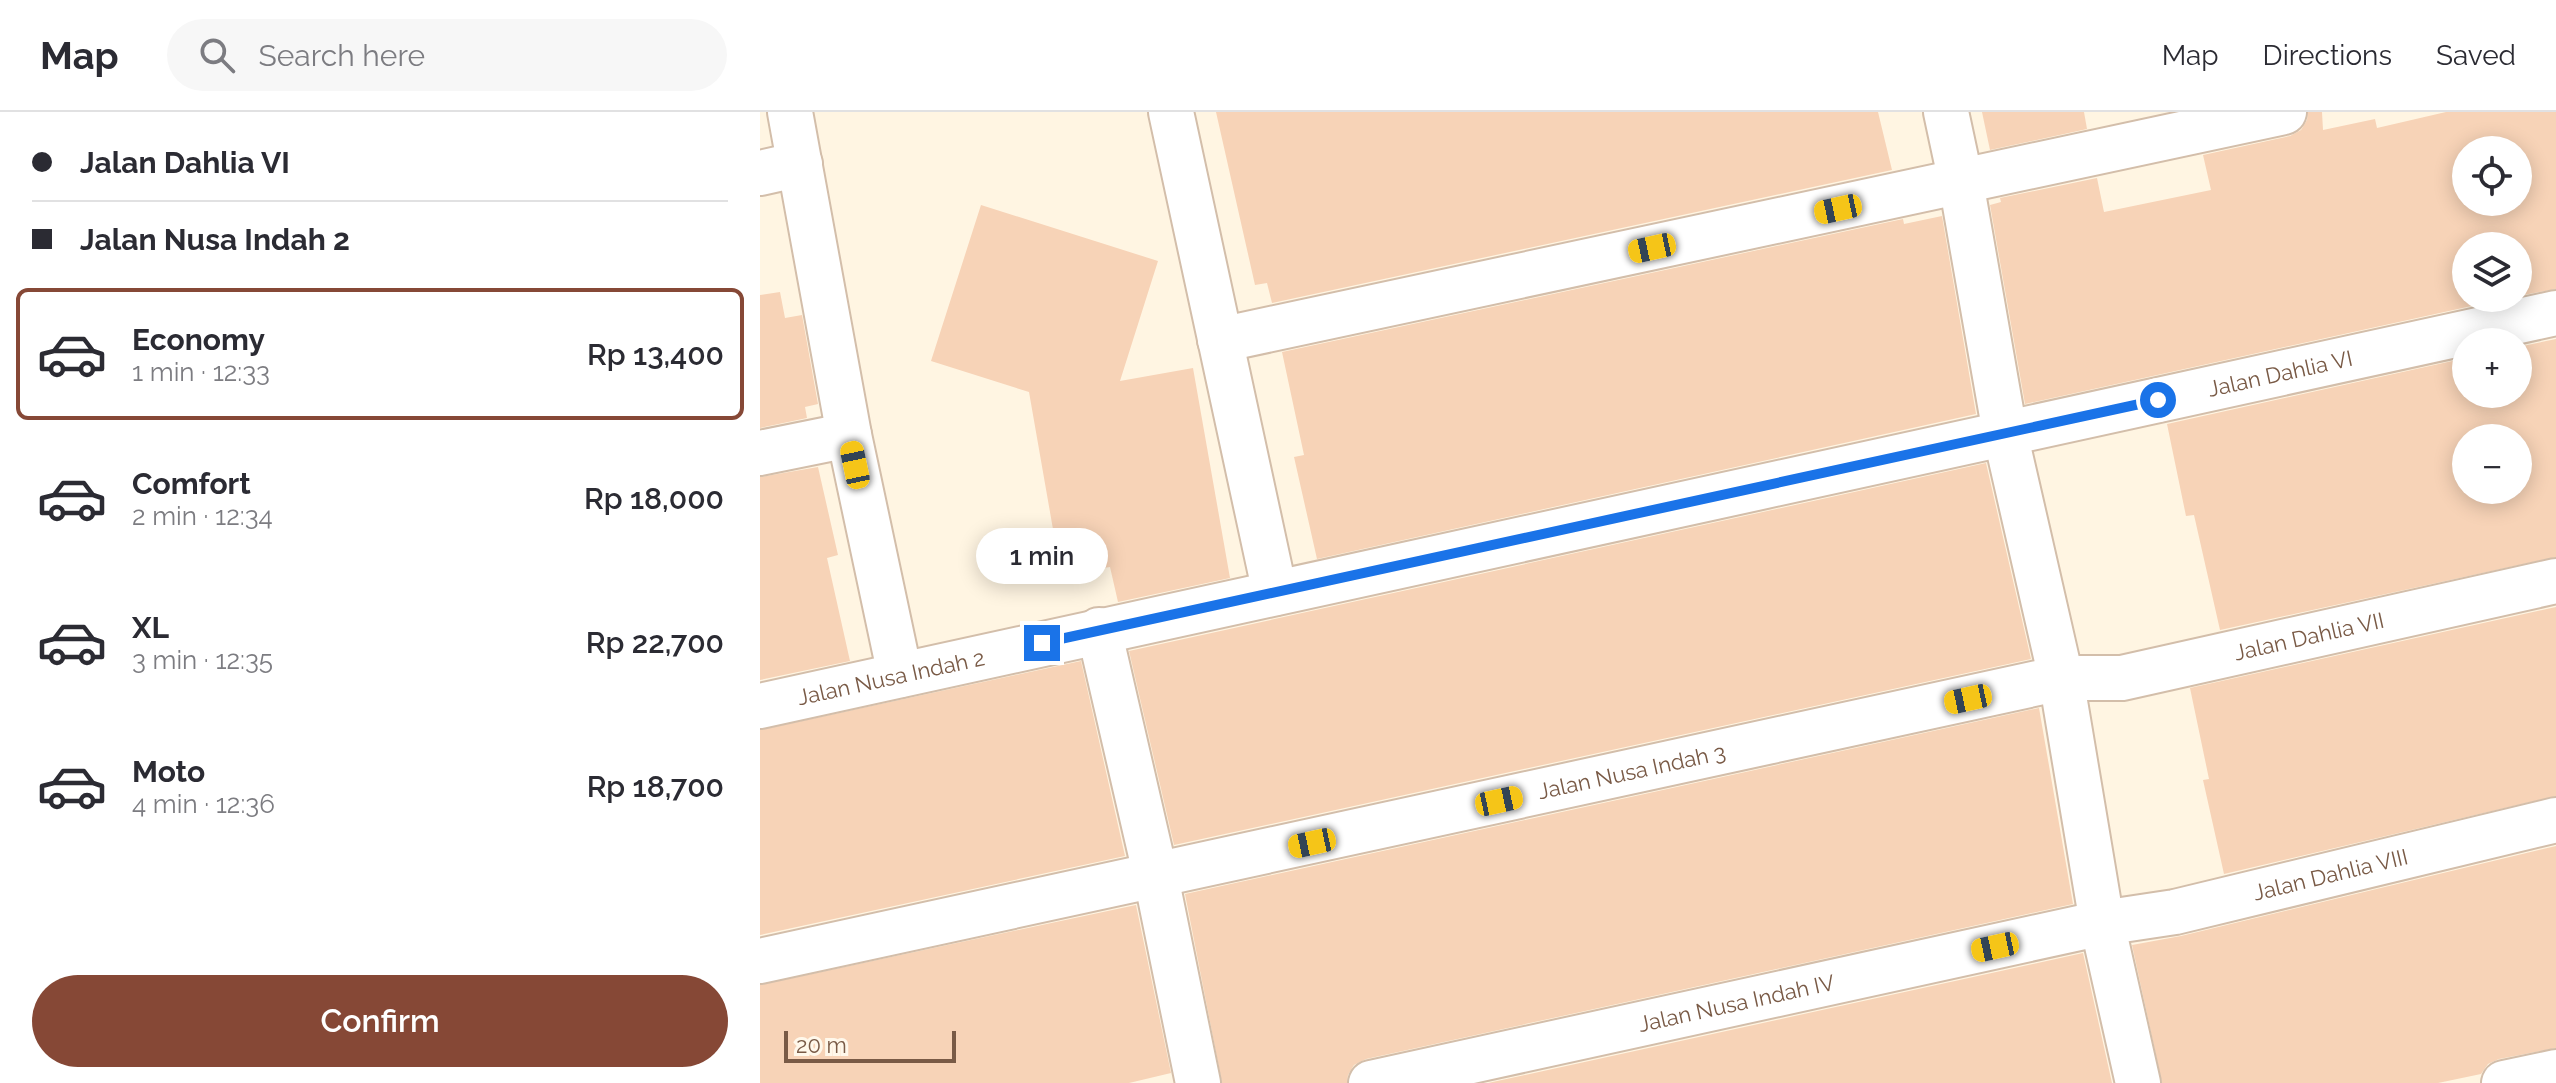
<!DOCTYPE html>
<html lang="en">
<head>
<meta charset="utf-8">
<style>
  :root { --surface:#fff; --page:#f7f7f7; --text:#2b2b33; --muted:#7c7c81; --line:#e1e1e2; --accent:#864836 }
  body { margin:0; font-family:Raleway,sans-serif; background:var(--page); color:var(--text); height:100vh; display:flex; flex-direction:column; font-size:30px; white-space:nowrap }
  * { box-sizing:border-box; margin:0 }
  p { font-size:26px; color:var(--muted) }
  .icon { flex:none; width:44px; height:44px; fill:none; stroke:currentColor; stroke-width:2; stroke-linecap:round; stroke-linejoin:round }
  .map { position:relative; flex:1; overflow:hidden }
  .details { display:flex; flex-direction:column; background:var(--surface); width:760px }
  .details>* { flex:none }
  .guide { display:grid; align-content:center; height:176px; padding:0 32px; background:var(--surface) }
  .buttons { position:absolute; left:1692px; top:24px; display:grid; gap:16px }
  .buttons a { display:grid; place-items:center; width:80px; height:80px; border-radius:50%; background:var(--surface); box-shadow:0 4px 20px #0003; font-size:40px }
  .scale { position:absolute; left:24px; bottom:20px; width:172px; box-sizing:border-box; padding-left:8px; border:4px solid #795a46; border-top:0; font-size:22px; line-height:28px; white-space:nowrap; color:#795a46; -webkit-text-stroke:6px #fff8eb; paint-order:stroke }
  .end { position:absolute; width:36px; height:36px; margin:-18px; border:10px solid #1a73e8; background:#fff; box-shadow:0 0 0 4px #fff }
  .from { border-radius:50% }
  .bubble { position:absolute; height:56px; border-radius:28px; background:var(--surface); box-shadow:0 4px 20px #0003; font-size:26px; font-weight:600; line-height:56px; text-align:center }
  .car { position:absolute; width:24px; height:48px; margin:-24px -12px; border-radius:10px; box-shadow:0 0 6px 2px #0007; background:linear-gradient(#f5c518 24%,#345 0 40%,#f5c518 0 76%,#345 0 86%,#f5c518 0) }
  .guide b { display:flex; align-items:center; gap:28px; height:76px; font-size:30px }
  .guide b+b { border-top:2px solid var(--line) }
  .guide i { width:20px; height:20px; background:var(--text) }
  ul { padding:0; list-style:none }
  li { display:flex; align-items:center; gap:24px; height:132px; margin:0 16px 12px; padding:0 16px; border:4px solid transparent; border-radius:12px }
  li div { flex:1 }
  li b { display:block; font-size:30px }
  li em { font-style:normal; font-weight:600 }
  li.on { border-color:var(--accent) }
  li>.icon { width:72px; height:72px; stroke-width:1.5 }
  .action { display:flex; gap:16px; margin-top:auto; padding:16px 32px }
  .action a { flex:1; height:92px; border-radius:48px; background:var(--accent); color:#fff; font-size:32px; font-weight:600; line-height:92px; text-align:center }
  header { display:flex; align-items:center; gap:48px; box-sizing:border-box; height:112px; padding:0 40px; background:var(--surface); border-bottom:2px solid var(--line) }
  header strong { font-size:38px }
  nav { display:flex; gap:44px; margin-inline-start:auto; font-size:28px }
  .search { width:560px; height:72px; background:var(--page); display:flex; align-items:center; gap:20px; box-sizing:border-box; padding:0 28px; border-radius:44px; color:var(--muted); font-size:30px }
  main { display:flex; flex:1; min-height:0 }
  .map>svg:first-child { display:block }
  .building { fill:#f7d3b7; fill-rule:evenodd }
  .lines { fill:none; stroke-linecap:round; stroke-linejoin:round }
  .minor-casing { stroke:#d3beaa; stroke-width:48 }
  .minor { stroke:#fff; stroke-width:44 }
  .route { stroke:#1a73e8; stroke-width:10 }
  .labels { text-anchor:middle; stroke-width:6; stroke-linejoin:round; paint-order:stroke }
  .street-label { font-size:22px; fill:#795a46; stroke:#fff8eb }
</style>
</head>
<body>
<header>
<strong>Map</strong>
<div class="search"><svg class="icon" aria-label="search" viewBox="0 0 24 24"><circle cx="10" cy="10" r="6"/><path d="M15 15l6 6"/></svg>Search here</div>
<nav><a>Map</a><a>Directions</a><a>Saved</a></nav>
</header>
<main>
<section class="details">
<div class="guide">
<b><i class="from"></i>Jalan Dahlia VI</b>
<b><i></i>Jalan Nusa Indah 2</b>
</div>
<ul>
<li class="on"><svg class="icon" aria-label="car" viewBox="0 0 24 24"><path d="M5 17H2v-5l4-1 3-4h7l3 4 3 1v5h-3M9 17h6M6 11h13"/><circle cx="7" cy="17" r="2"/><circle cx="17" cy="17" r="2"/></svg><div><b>Economy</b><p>1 min · 12:33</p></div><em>Rp 13,400</em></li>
<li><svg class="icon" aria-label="car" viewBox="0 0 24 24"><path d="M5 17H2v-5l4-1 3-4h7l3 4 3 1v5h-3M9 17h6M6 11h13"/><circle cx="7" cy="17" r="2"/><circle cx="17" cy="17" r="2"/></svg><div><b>Comfort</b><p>2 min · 12:34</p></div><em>Rp 18,000</em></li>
<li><svg class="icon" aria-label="car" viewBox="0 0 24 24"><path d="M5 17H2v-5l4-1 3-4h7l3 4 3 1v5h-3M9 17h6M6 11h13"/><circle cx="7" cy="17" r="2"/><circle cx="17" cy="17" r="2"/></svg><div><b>XL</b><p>3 min · 12:35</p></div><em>Rp 22,700</em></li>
<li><svg class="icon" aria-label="car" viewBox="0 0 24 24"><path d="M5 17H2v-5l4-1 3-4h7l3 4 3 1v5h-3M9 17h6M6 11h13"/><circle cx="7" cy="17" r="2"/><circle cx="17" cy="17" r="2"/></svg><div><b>Moto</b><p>4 min · 12:36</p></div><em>Rp 18,700</em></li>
</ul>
<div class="action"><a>Confirm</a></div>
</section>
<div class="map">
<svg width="1796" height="971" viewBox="0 0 1796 971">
  <rect width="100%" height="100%" fill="#fff5e2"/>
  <g class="building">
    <polygon points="456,0 1118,0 1132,58 512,191 507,171 495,173"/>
    <polygon points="1222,0 1324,0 1327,17 1230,38"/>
    <path d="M 1548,0 L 1562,0 L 1563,18 L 1615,7 L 1617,16 L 1686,0 L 1796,0 L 1796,177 L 1758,184 L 1758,134 L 1706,134 L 1706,186 L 1748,186 L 1265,292 L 1230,93 L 1241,90 L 1240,86 L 1337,66 L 1344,100 L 1451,78 L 1443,43 L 1530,24 L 1541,18 L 1547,8 ZM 1706,38 L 1758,38 L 1758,90 L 1706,90 Z"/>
    <polygon points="221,93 398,149 360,269 433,256 470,466 358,490 350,455 301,463 269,280 171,249"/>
    <polygon points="1182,104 1216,302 557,447 534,345 544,343 522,240 1143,107 1144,112"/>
    <polygon points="20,180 25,206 42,203 58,292 45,295 47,306 0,316 0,183"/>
    <path d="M 1796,227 L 1796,445 L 1460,518 L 1434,403 L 1426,404 L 1407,312 L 1706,246 L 1706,282 L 1758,282 L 1758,235 ZM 1706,326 L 1758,326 L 1758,378 L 1706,378 Z"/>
    <polygon points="1226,351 1271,547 414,733 369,539"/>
    <polygon points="58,355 78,443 67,446 90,549 0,568 0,365"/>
    <polygon points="1796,495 1796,684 1464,762 1443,668 1449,667 1430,576"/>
    <polygon points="321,549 365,744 0,823 0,618"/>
    <polygon points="1279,596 1313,792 606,947 594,953 588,963 587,971 462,971 425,782"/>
    <polygon points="1796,734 1796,936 1739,947 1728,952 1721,962 1678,971 1402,971 1372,833 1421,824"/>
    <polygon points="376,793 411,961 369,971 0,971 0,873"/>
    <polygon points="1323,841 1352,971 728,971"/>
  </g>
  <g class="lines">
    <g class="minor-casing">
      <g id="minor">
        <polyline points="30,0 89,323 140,563"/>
        <polyline points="411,0 515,481"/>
        <polyline points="1186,0 1201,70 1245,321 1301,566 1342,811 1378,971"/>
        <polyline points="0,61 40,52"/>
        <polyline points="460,228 1524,0"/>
        <polyline points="0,341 89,323"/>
        <polyline points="339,518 396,765 438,971"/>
        <path id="s1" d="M 0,594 L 1796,201"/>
        <path id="s2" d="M 0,849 L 1301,566 L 1362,566 L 1796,469"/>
        <path id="s3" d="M 611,971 L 1342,811 L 1415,800 L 1796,708"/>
        <polyline points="1744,971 1796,960"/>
      </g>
    </g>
    <use href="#minor" class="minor"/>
  </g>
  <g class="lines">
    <polyline class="route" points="282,531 1398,288"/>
  </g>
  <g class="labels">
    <g class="street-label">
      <text dy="8" stroke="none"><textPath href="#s1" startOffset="1556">Jalan Dahlia VI</textPath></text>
      <text dy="8" stroke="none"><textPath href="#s2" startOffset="1584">Jalan Dahlia VII</textPath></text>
      <text dy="8" stroke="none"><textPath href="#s1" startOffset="134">Jalan Nusa Indah 2</textPath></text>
      <text dy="8" stroke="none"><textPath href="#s2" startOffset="892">Jalan Nusa Indah 3</textPath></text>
      <text dy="8" stroke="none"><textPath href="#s3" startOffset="982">Jalan Dahlia VIII</textPath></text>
      <text dy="8" stroke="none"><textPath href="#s3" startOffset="374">Jalan Nusa Indah IV</textPath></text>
    </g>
  </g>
</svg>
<div class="buttons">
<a><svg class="icon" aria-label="locate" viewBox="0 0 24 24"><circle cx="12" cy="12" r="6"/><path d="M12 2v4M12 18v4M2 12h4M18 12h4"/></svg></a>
<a><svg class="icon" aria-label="layers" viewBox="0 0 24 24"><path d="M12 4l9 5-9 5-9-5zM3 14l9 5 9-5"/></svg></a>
<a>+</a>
<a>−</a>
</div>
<div class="scale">20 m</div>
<i class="end from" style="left:1398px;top:288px"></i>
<i class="end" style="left:282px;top:531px"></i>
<div class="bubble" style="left:216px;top:416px;width:132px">1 min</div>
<i class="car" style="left:1078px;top:97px;rotate:258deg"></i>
<i class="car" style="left:892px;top:136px;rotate:258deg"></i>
<i class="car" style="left:95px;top:353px;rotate:348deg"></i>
<i class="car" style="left:1208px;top:587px;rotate:258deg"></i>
<i class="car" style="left:739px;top:689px;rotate:78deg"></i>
<i class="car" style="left:552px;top:731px;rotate:258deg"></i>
<i class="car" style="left:1235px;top:835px;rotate:258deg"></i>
</div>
</main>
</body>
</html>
